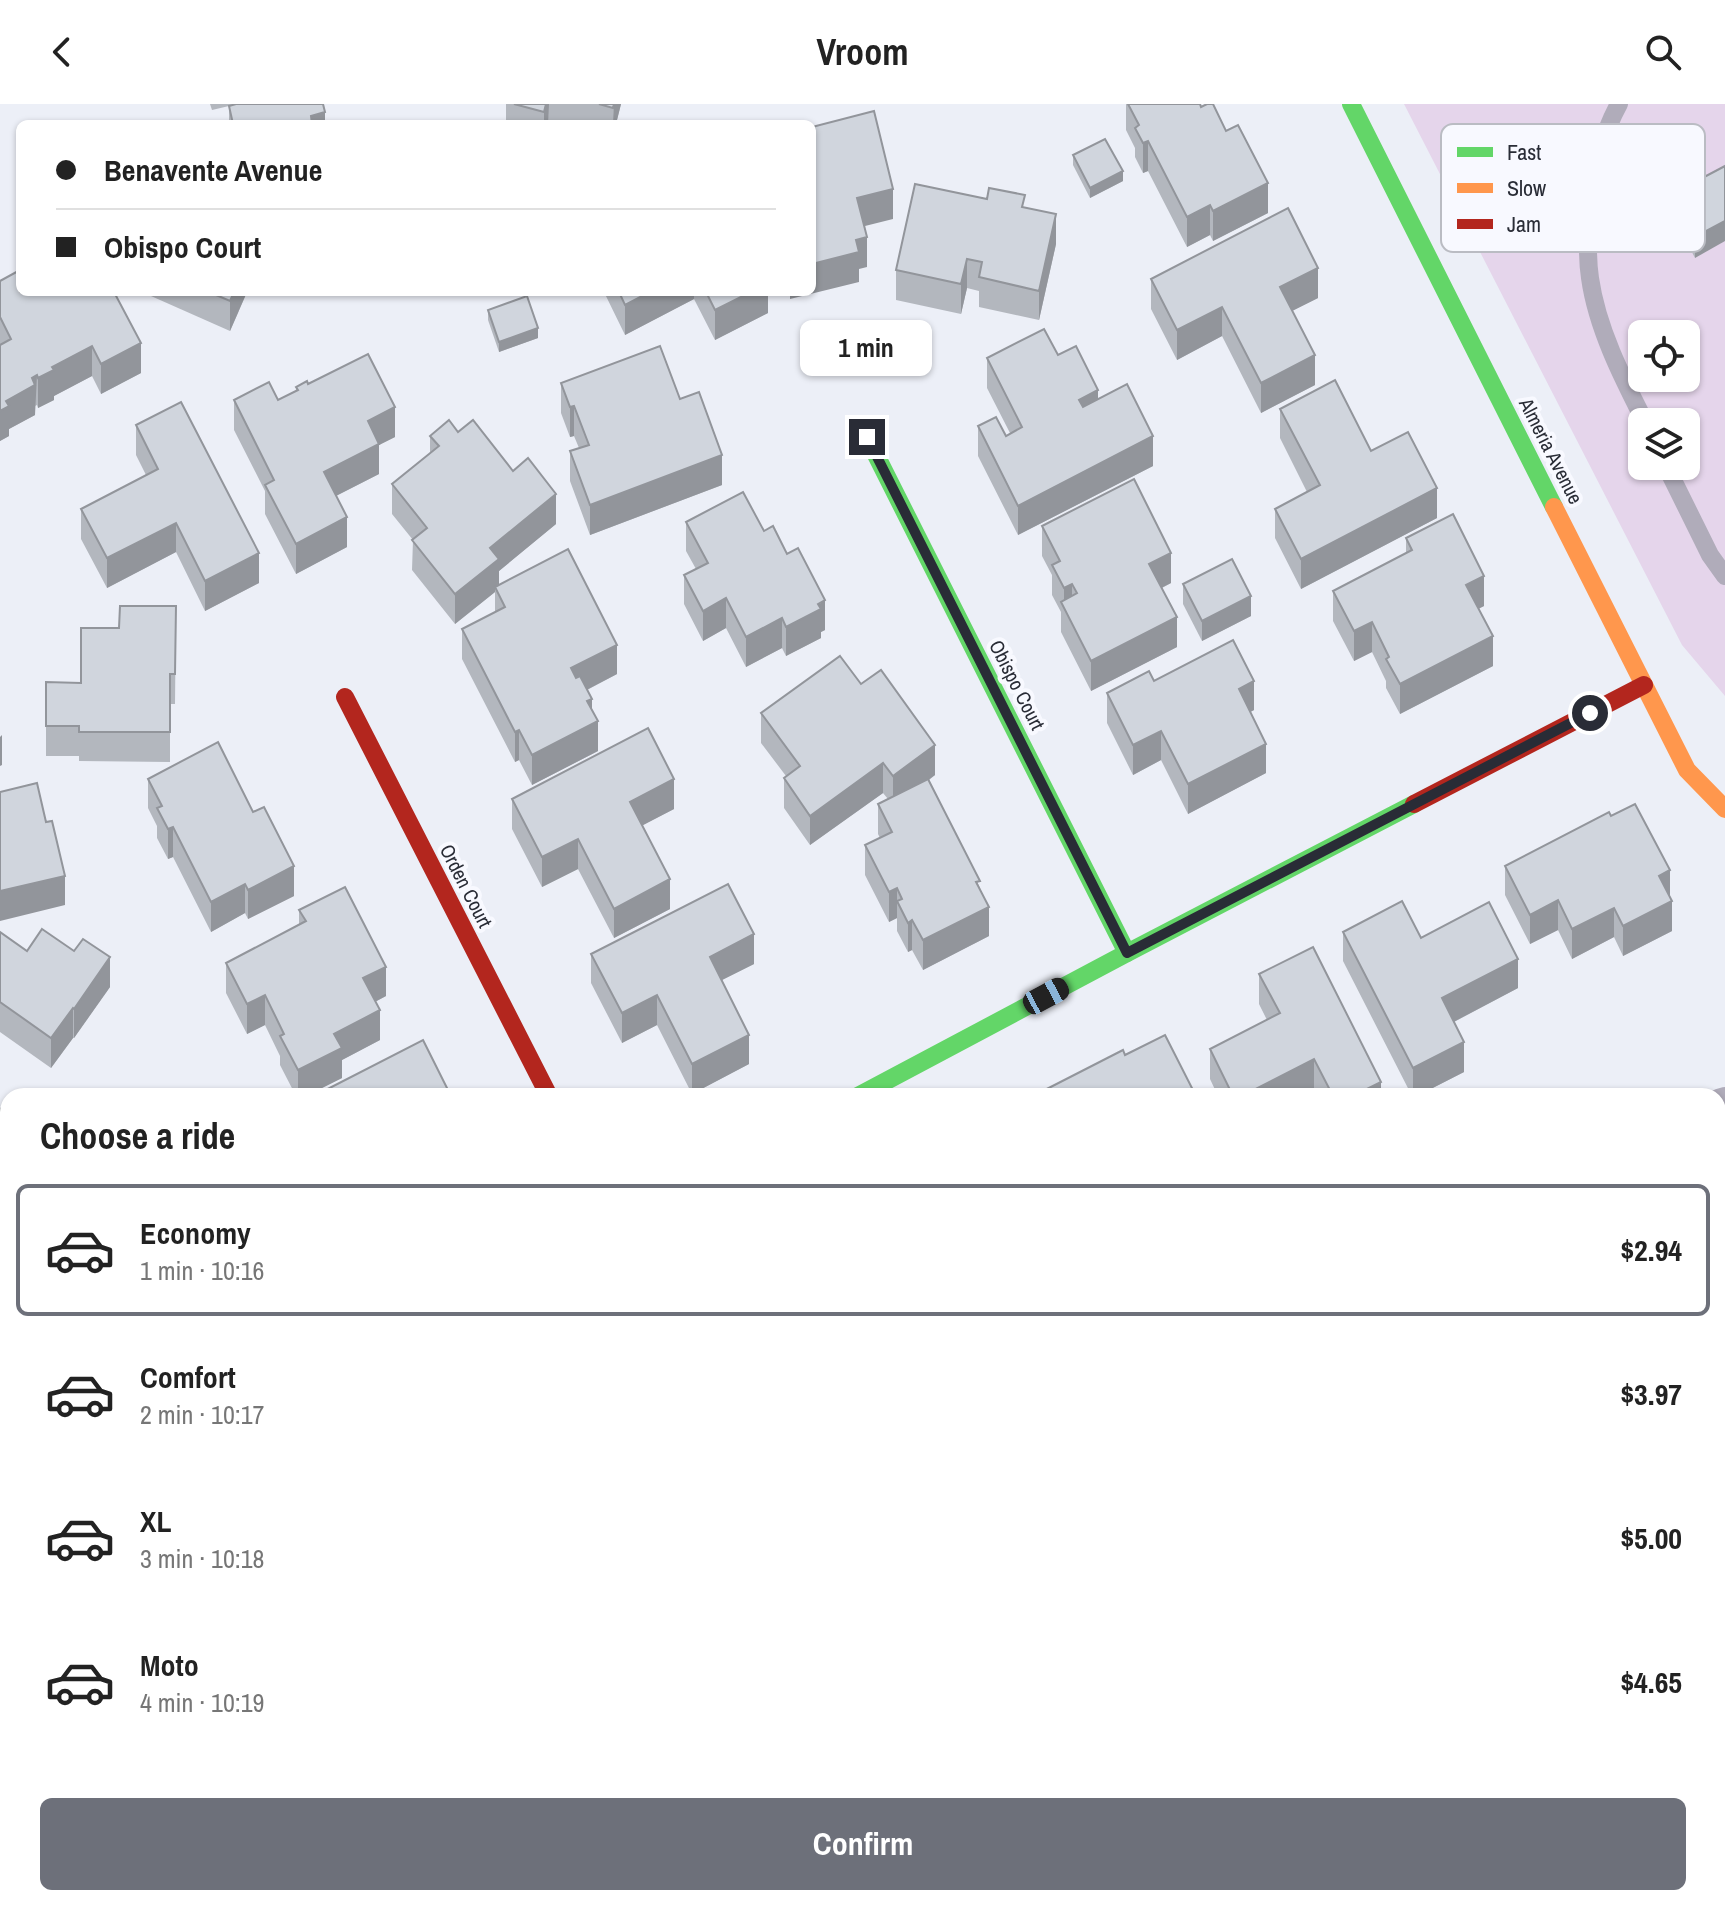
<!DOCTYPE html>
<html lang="en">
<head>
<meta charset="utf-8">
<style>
  :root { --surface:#fff; --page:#f6f6f6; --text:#222; --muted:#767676; --line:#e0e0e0; --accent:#6d707a }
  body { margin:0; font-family:"Archivo Narrow",sans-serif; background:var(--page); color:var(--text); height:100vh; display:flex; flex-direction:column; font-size:30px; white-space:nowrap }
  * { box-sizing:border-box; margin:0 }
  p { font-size:26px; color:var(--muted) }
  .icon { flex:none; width:44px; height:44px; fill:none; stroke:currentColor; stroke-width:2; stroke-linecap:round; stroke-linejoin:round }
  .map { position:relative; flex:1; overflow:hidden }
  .sheet { position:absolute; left:0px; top:984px; width:1726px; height:818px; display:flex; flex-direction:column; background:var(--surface); border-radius:24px 24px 0 0; box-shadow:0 2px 6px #0004 }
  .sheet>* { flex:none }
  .top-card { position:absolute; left:16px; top:16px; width:800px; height:176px; border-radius:12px; box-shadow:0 2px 6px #0004; display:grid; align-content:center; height:176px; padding:0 40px; background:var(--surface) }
  .controls { position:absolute; left:1628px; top:216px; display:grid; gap:16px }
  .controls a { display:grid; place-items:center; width:72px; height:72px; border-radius:12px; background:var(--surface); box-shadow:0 2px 6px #0004; font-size:40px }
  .end { position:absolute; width:36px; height:36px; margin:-18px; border:10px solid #292c36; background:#fff; box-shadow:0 0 0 4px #fff }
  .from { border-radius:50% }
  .bubble { position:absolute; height:56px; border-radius:12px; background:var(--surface); box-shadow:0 2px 6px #0004; font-size:26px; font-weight:700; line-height:56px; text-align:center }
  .car { position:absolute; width:24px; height:48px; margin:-24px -12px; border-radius:10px; box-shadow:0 0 6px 2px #0007; background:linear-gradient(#222 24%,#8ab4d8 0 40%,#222 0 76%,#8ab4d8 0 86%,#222 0) }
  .top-card b { display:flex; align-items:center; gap:28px; height:76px; font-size:30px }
  .top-card b+b { border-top:2px solid var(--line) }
  .top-card i { width:20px; height:20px; background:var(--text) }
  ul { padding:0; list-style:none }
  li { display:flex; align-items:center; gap:24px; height:132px; margin:0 16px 12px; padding:0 24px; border:4px solid transparent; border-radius:12px }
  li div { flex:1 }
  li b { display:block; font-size:30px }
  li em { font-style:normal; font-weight:700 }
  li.on { border-color:var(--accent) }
  li>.icon { width:72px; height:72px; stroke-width:1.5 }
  h2 { padding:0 40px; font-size:36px; line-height:96px }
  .action { display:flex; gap:16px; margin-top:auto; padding:16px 40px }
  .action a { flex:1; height:92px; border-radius:12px; background:var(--accent); color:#fff; font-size:32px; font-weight:700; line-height:92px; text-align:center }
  header { display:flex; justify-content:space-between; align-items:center; height:104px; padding:0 40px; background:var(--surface); font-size:36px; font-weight:700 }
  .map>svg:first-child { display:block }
  .green { fill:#e5d5eb; fill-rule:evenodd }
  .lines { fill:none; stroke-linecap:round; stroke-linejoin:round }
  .lane { stroke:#b0acba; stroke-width:18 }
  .street { stroke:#b0acba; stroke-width:38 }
  .fast { stroke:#63d668; stroke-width:18 }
  .slow { stroke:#ff974d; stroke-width:18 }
  .jam { stroke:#b3261e; stroke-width:18 }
  .wall { fill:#b3b7be }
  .shaded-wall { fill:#92959b }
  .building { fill:#d0d5dd; stroke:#92959b; stroke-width:2 }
  .route { stroke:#292c36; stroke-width:10 }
  .labels { text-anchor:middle; stroke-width:8; stroke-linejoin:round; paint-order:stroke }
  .street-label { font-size:20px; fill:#292c36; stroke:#f8f9ff }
  .key { fill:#f8f9ff; stroke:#babcc3; stroke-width:2 }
  .key-label { font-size:22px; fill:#292c36 }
</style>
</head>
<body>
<header><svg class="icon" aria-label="back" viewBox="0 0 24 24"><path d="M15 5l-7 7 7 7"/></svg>Vroom<svg class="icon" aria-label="search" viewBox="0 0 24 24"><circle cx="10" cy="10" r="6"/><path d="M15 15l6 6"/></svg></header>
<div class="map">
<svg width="1725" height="1801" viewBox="0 0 1725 1801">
  <rect width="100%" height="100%" fill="#eceff7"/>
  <g class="green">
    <path d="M 1404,0 L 1725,0 L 1725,592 L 1682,541 ZM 1642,230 L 1686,230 L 1686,274 L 1642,274 ZM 1642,318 L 1686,318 L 1686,362 L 1642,362 Z"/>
    <polygon points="1725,1027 1725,1116 1718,1119 1718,1028"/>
  </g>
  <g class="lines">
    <g class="lane">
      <path d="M 1619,0 C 1603,29 1595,60 1591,94 C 1589,120 1586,148 1590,174 C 1597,224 1622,273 1645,318"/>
      <polyline points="1666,362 1710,451 1725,472"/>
      <polyline points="1718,994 1725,992"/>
      <polyline points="1718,1498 1725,1493"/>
      <polyline points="768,1794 790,1801"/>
      <polyline points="331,1801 333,1794"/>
      <polyline points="460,1801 463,1794"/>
      <polyline points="1023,1801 1029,1794"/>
      <polyline points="1295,1801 1304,1794"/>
    </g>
    <polyline class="street" points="0,1351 8,1349"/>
    <g class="fast">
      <polyline points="1351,0 1554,403"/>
      <polyline points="867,333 1127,849"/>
      <polyline points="858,992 1127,849 1414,700"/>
      <polyline points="1718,1731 1725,1726"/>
    </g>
    <g class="slow">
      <polyline points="1554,403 1687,666 1725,705"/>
      <polyline points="1623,1801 1632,1794"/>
    </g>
    <g class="jam">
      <polyline points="345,593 549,992"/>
      <polyline points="1414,700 1644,581"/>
    </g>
  </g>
  <g class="wall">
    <polygon points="210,0 323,0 325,20 229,20 229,2 212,6"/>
    <polygon points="506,0 621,0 616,20 560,20 549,17 548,20 506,20"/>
    <polygon points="1126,0 1200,0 1268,109 1213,137 1210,131 1187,143 1148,67 1143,69 1135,53 1135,44 1126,26"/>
    <polygon points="1073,51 1123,77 1090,94 1073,61"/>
    <polygon points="1725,62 1695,154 1672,110 1672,90"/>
    <polygon points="1025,103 1056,140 1039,216 979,203 979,187 967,184 961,210 896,196 896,166"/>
    <polygon points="1151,175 1318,194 1292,207 1315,281 1261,309 1222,232 1177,256 1151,205"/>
    <polygon points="0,177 141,269 101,290 92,272 54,292 54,296 38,304 37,301 35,302 35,311 9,325 9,332 0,337"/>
    <polygon points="151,188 247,188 230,227 151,192"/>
    <polygon points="604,188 768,188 768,209 715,236 694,195 625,231"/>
    <polygon points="488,206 538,234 499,248 488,216"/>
    <polygon points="1058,251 1098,295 1153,362 1018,431 978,352 978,322 1006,332 1010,329 987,284 987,254"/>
    <polygon points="561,279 680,295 722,381 590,431 570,377 570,347 579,344 574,332 570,333 561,309"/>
    <polygon points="308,280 395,333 379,341 379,370 336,392 347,443 296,470 265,410 265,387 234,326 234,296 278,296 296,287 296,283"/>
    <polygon points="1280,305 1437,414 1301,485 1275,434 1275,405 1307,388 1280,334"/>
    <polygon points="136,321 259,479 205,507 176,448 107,484 81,435 81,405 146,371 136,351"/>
    <polygon points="458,328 556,420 499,467 499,481 617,570 587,586 592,605 598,647 532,681 519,656 515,658 462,555 462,525 495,508 495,488 455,520 412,466 413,436 392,410 392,380 430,349 430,332"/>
    <polygon points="686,418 764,427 825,526 821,528 821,534 786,552 782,544 746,563 726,524 703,537 684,500 684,471 696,465 686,447"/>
    <polygon points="1042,422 1171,479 1162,484 1177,543 1091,587 1061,528 1061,508 1052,491 1052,471 1042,452"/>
    <polygon points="1406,434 1484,502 1478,505 1493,562 1400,610 1386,584 1386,577 1372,548 1354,557 1333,517 1333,487 1406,449"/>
    <polygon points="1183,480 1251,512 1202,537 1183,500"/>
    <polygon points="176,502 175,600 170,600 170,658 79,657 79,652 46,652 46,578 81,579 119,524"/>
    <polygon points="1154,577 1254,606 1250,608 1266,669 1188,710 1161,656 1133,671 1107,619 1107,589"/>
    <polygon points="861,580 935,671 929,676 980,784 989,832 923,866 912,846 908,848 897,827 897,814 889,818 865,771 865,741 880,734 878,730 878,700 888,695 883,689 810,741 784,704 784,674 786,672 761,639 761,609"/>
    <polygon points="148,675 294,792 248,815 245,809 211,828 173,753 168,755 157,734 157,722 148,704"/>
    <polygon points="512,695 674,705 642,721 670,805 614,834 578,765 542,783 512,725"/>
    <polygon points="1505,762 1670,793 1672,827 1623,852 1614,833 1572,855 1558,826 1530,840 1505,791"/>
    <polygon points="299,806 386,892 375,898 380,936 342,956 342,974 306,992 296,992 280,961 280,952 265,921 247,930 226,889 226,859 299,821"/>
    <polygon points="0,828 27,847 110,883 74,934 73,934 51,964 0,928"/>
    <polygon points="1343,828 1421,834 1518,884 1454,918 1464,968 1417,992 1412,992 1343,857"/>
    <polygon points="591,850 754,860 722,876 749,960 692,990 657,921 622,939 591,879"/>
    <polygon points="1259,870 1381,992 1318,992 1314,985 1301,992 1218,992 1210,975 1210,945 1267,916 1259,900"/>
    <polygon points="1725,1231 1725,1335 1718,1326 1718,1236"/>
    <polygon points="0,1608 8,1608 8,1722 2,1722 3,1758 0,1758"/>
  </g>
  <g class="shaded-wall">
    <polygon points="546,0 549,0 548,20 544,20 544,8"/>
    <polygon points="614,0 621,0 616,20 613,20"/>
    <polygon points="325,8 325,20 311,20 311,12"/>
    <polygon points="1148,37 1148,67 1143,69 1143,39"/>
    <polygon points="1123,67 1123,77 1090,94 1090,84"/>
    <polygon points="1268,79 1268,109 1213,137 1213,107"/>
    <polygon points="893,85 893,115 857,124 857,94"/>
    <polygon points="1210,101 1210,131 1187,143 1187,113"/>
    <polygon points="1056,110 1056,140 1039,216 1039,187"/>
    <polygon points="1725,117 1725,137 1695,154 1695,133"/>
    <polygon points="867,133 867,163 859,165 859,178 790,195 790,188 812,188 812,160 856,136"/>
    <polygon points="967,155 967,184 961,210 961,180"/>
    <polygon points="1318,164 1318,194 1280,213 1280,183"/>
    <polygon points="234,188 247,188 230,227 230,197"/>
    <polygon points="650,188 694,188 694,195 625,231 625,201"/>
    <polygon points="751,188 768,188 768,209 715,236 715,206"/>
    <polygon points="1222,203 1222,232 1177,256 1177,226"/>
    <polygon points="538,224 538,234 499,248 499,238"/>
    <polygon points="141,239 141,269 101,290 101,260"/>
    <polygon points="92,242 92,272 54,292 54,296 38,304 38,274 52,263"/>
    <polygon points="1315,251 1315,281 1261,309 1261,279"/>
    <polygon points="37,271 35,311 9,325 9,332 0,337 0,307 6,297 32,274"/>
    <polygon points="1098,286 1098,316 1079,326 1079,296"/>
    <polygon points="574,302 574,332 570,333 570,303"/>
    <polygon points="395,303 395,333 379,341 379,370 324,398 324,368 368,317"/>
    <polygon points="1153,332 1153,362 1018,431 1018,402"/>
    <polygon points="722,351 722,381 590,431 590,401"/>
    <polygon points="1437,384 1437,414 1301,485 1301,455"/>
    <polygon points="556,390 556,420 499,467 499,485 495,483 495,488 455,520 455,490 490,444"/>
    <polygon points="347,413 347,443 296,470 296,440"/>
    <polygon points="176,419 176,448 107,484 107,454"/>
    <polygon points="259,449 259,479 205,507 205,477"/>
    <polygon points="1171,449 1171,479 1149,490 1149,460"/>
    <polygon points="1484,472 1484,502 1466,511 1466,481"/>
    <polygon points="1072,480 1072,509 1064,503 1064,484"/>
    <polygon points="1251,492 1251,512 1202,537 1202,517"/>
    <polygon points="726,494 726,524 703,537 703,507"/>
    <polygon points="825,496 825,526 821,528 821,534 786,552 786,523"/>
    <polygon points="1177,513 1177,543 1091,587 1091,557"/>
    <polygon points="782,514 782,544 746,563 746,533"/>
    <polygon points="1372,518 1372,548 1354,557 1354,527"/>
    <polygon points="1493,532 1493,562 1400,610 1400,580"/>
    <polygon points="617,541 617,570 571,594 571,564"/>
    <polygon points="1254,577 1254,606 1239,614 1239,585"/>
    <polygon points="592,595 592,620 598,617 598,647 532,681 532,651 587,597"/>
    <polygon points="519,626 519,656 515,658 515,628"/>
    <polygon points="1161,627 1161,656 1133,671 1133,641"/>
    <polygon points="2,631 2,661 0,662 0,633"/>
    <polygon points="1266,640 1266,669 1188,710 1188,680"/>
    <polygon points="935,641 935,671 893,702 893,672"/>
    <polygon points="883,659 883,689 810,741 810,712"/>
    <polygon points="674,675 674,705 630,728 630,698"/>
    <polygon points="173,723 173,753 168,755 168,725"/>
    <polygon points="578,735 578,765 542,783 542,753"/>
    <polygon points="294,762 294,792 248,815 248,786"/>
    <polygon points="1670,766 1670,796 1659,772"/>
    <polygon points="65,772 65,801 0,817 0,787"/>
    <polygon points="670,775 670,805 614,834 614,805"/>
    <polygon points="245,780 245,809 211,828 211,798"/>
    <polygon points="897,784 897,814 889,818 889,788"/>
    <polygon points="1558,796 1558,826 1530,840 1530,811"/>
    <polygon points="1672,797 1672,827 1623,852 1623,822"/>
    <polygon points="989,803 989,832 923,866 923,836"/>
    <polygon points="1614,804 1614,833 1572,855 1572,825"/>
    <polygon points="912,816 912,846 908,848 908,819"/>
    <polygon points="754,830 754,860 710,882 710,853"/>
    <polygon points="110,853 110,883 74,934 74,905"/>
    <polygon points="1518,855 1518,884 1442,924 1442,894"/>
    <polygon points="386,863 386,892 363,904 363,874"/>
    <polygon points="265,891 265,921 247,930 247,900"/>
    <polygon points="657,891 657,921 622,939 622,909"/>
    <polygon points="73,904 73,934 51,964 51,934"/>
    <polygon points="380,906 380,936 342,956 342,974 306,992 298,992 298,966 334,930"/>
    <polygon points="749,931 749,960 692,990 692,960"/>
    <polygon points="1464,938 1464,968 1417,992 1413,992 1413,964"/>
    <polygon points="1314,955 1314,985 1301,992 1242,992"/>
    <polygon points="1381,978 1381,992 1353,992"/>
    <polygon points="6,1015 6,1044 0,1047 0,1017"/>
    <polygon points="1718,1351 1719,1351 1718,1390"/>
    <polygon points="8,1563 8,1593 0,1595 0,1565"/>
  </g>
  <g class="building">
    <polygon points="236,0 323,0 325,8 311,12 312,20 233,20 229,2"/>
    <polygon points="514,0 546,0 544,8"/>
    <polygon points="599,0 614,0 613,4"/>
    <polygon points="1128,0 1200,0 1201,3 1207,0 1213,0 1226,27 1238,21 1268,79 1213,107 1210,101 1187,113 1148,37 1143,39 1135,24 1139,21"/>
    <polygon points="874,7 893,85 857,94 867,133 856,136 859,148 812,160 812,23"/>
    <polygon points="1105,35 1123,67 1090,84 1073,51"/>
    <polygon points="1725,62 1725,117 1695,133 1672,90"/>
    <polygon points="915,80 987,95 989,84 1025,91 1022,103 1056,110 1039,187 979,173 982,158 967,155 961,180 896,166"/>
    <polygon points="1288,104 1318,164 1280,183 1315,251 1261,279 1222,203 1177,226 1151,175"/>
    <polygon points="20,166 20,188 114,188 141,239 101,260 92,242 52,263 54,266 38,274 37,271 32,274 35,281 6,297 9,302 0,307 0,241 11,235 0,213 0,177"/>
    <polygon points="209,188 234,188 230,197"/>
    <polygon points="619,188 650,188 625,201"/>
    <polygon points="706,188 751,188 715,206"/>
    <polygon points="527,192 538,224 499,238 488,206"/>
    <polygon points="1044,225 1058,251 1076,242 1098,286 1079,296 1083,303 1127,280 1153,332 1018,402 978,322 996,313 1006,332 1022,323 987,254"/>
    <polygon points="660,242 680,295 699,288 722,351 590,401 570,347 589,341 574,302 570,303 561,279"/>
    <polygon points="368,250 395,303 368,317 379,340 324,368 347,413 296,440 265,381 274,376 234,296 269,278 278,296 298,286 296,283 307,277 308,280"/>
    <polygon points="1335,276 1371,347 1408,328 1437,384 1301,455 1275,405 1320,381 1280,305"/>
    <polygon points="181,298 259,449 205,477 176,419 107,454 81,405 158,365 136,321"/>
    <polygon points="449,316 458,328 473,316 513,367 528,354 556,390 490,444 499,455 455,490 412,436 427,424 392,380 439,342 430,332"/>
    <polygon points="1134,375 1171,449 1149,460 1177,513 1091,557 1061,498 1077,489 1072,480 1064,484 1052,461 1060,457 1042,422"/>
    <polygon points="743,388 764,427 773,422 787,450 798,444 825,496 818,500 821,505 786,523 782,514 746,533 726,494 703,507 684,471 708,459 686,418"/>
    <polygon points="1453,410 1484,472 1466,481 1493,532 1400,580 1386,555 1389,553 1372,518 1354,527 1333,487 1412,446 1406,434"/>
    <polygon points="568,445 617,541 571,564 576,574 580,572 592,595 587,597 598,617 532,651 519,626 515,628 462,525 505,503 495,483"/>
    <polygon points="1232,455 1251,492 1202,517 1183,480"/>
    <polygon points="120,502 176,502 175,570 170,570 170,628 79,628 79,622 46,622 46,578 81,579 81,524 119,524"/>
    <polygon points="1233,536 1254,577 1239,585 1266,640 1188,680 1161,627 1133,641 1107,589 1149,567 1154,577"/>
    <polygon points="840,552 861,580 881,566 935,641 893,672 883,659 810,712 784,674 800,662 761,609"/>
    <polygon points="648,624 674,675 630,698 670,775 614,805 578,735 542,753 512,695"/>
    <polygon points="218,638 253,708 264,703 294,762 248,786 245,780 211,798 173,723 168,725 157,704 162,702 148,675"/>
    <polygon points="928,675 980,777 976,778 989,803 923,836 912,816 908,819 897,797 902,795 897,784 889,788 865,741 892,728 878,700"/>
    <polygon points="37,679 46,718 52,717 65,772 0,787 0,688"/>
    <polygon points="1635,700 1670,766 1659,772 1672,797 1623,822 1614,804 1572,825 1558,796 1530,811 1505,762 1609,708 1611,712"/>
    <polygon points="728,780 754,830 710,853 749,931 692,960 657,891 622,909 591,850"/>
    <polygon points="345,783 386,863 363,874 380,906 334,930 342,944 298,966 280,932 284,930 265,891 247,900 226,859 306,817 299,806"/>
    <polygon points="1402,797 1421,834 1489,798 1518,855 1442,894 1464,938 1413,964 1343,828"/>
    <polygon points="42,825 74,847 83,835 110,853 74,905 73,904 51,934 0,898 0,828 27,847"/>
    <polygon points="1313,843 1381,978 1353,992 1333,992 1314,955 1242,992 1233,992 1210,945 1280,909 1259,870"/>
    <polygon points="1165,931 1196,992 1035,991 1123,946 1125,951"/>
    <polygon points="423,936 451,992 314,992"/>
    <polygon points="0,1004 6,1015 0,1017"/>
    <polygon points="1725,1231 1725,1306 1718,1296 1718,1236"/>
    <polygon points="8,1422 8,1472 7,1473 8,1478 8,1563 0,1565 0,1424"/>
    <polygon points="0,1608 8,1608 8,1692 1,1693 3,1728 0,1728"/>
    <polygon points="0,1785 8,1786 8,1794 101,1794 100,1801 0,1801"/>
  </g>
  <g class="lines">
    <polyline class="route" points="867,333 1127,849 1590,609"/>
  </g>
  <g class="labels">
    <g class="street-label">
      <text transform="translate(1551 347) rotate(63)" y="7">Almeria Avenue</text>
      <text transform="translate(1017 581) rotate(63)" y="7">Obispo Court</text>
      <text transform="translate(466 782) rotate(63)" y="7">Orden Court</text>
    </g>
  </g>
  <rect x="1441" y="20" width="264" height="128" rx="12" class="key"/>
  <rect x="1457" y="43" width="36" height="10" fill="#63d668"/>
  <rect x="1457" y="79" width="36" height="10" fill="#ff974d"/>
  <rect x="1457" y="115" width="36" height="10" fill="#b3261e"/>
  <g class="key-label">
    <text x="1507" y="56">Fast</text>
    <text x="1507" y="92">Slow</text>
    <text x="1507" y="128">Jam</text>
  </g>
</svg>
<div class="controls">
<a><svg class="icon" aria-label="locate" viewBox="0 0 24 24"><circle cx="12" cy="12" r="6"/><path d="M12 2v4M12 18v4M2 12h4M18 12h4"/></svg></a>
<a><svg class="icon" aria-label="layers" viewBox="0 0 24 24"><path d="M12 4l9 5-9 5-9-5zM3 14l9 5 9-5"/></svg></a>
</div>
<i class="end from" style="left:1590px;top:609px"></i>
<i class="end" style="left:867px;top:333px"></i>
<div class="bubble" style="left:800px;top:216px;width:132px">1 min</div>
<i class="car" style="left:1046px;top:892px;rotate:62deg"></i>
<div class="top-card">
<b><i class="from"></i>Benavente Avenue</b>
<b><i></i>Obispo Court</b>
</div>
<section class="sheet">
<h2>Choose a ride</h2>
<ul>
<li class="on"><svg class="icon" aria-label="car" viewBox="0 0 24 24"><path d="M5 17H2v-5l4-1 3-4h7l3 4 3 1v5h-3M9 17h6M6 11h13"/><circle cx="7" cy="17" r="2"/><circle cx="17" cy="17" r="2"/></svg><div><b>Economy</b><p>1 min · 10:16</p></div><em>$2.94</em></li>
<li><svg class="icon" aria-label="car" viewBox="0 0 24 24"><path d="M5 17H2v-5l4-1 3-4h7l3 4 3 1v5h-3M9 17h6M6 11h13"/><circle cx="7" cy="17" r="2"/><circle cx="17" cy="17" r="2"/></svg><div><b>Comfort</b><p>2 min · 10:17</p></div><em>$3.97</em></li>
<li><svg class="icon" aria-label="car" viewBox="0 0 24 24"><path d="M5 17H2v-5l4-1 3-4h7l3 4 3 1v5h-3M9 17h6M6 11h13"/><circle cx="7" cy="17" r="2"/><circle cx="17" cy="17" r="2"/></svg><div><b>XL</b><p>3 min · 10:18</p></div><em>$5.00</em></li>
<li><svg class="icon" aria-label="car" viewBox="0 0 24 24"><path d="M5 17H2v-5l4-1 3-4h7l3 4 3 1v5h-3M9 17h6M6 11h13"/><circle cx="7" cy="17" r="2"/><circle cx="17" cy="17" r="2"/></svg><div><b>Moto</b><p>4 min · 10:19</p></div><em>$4.65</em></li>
</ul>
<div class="action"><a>Confirm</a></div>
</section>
</div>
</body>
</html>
